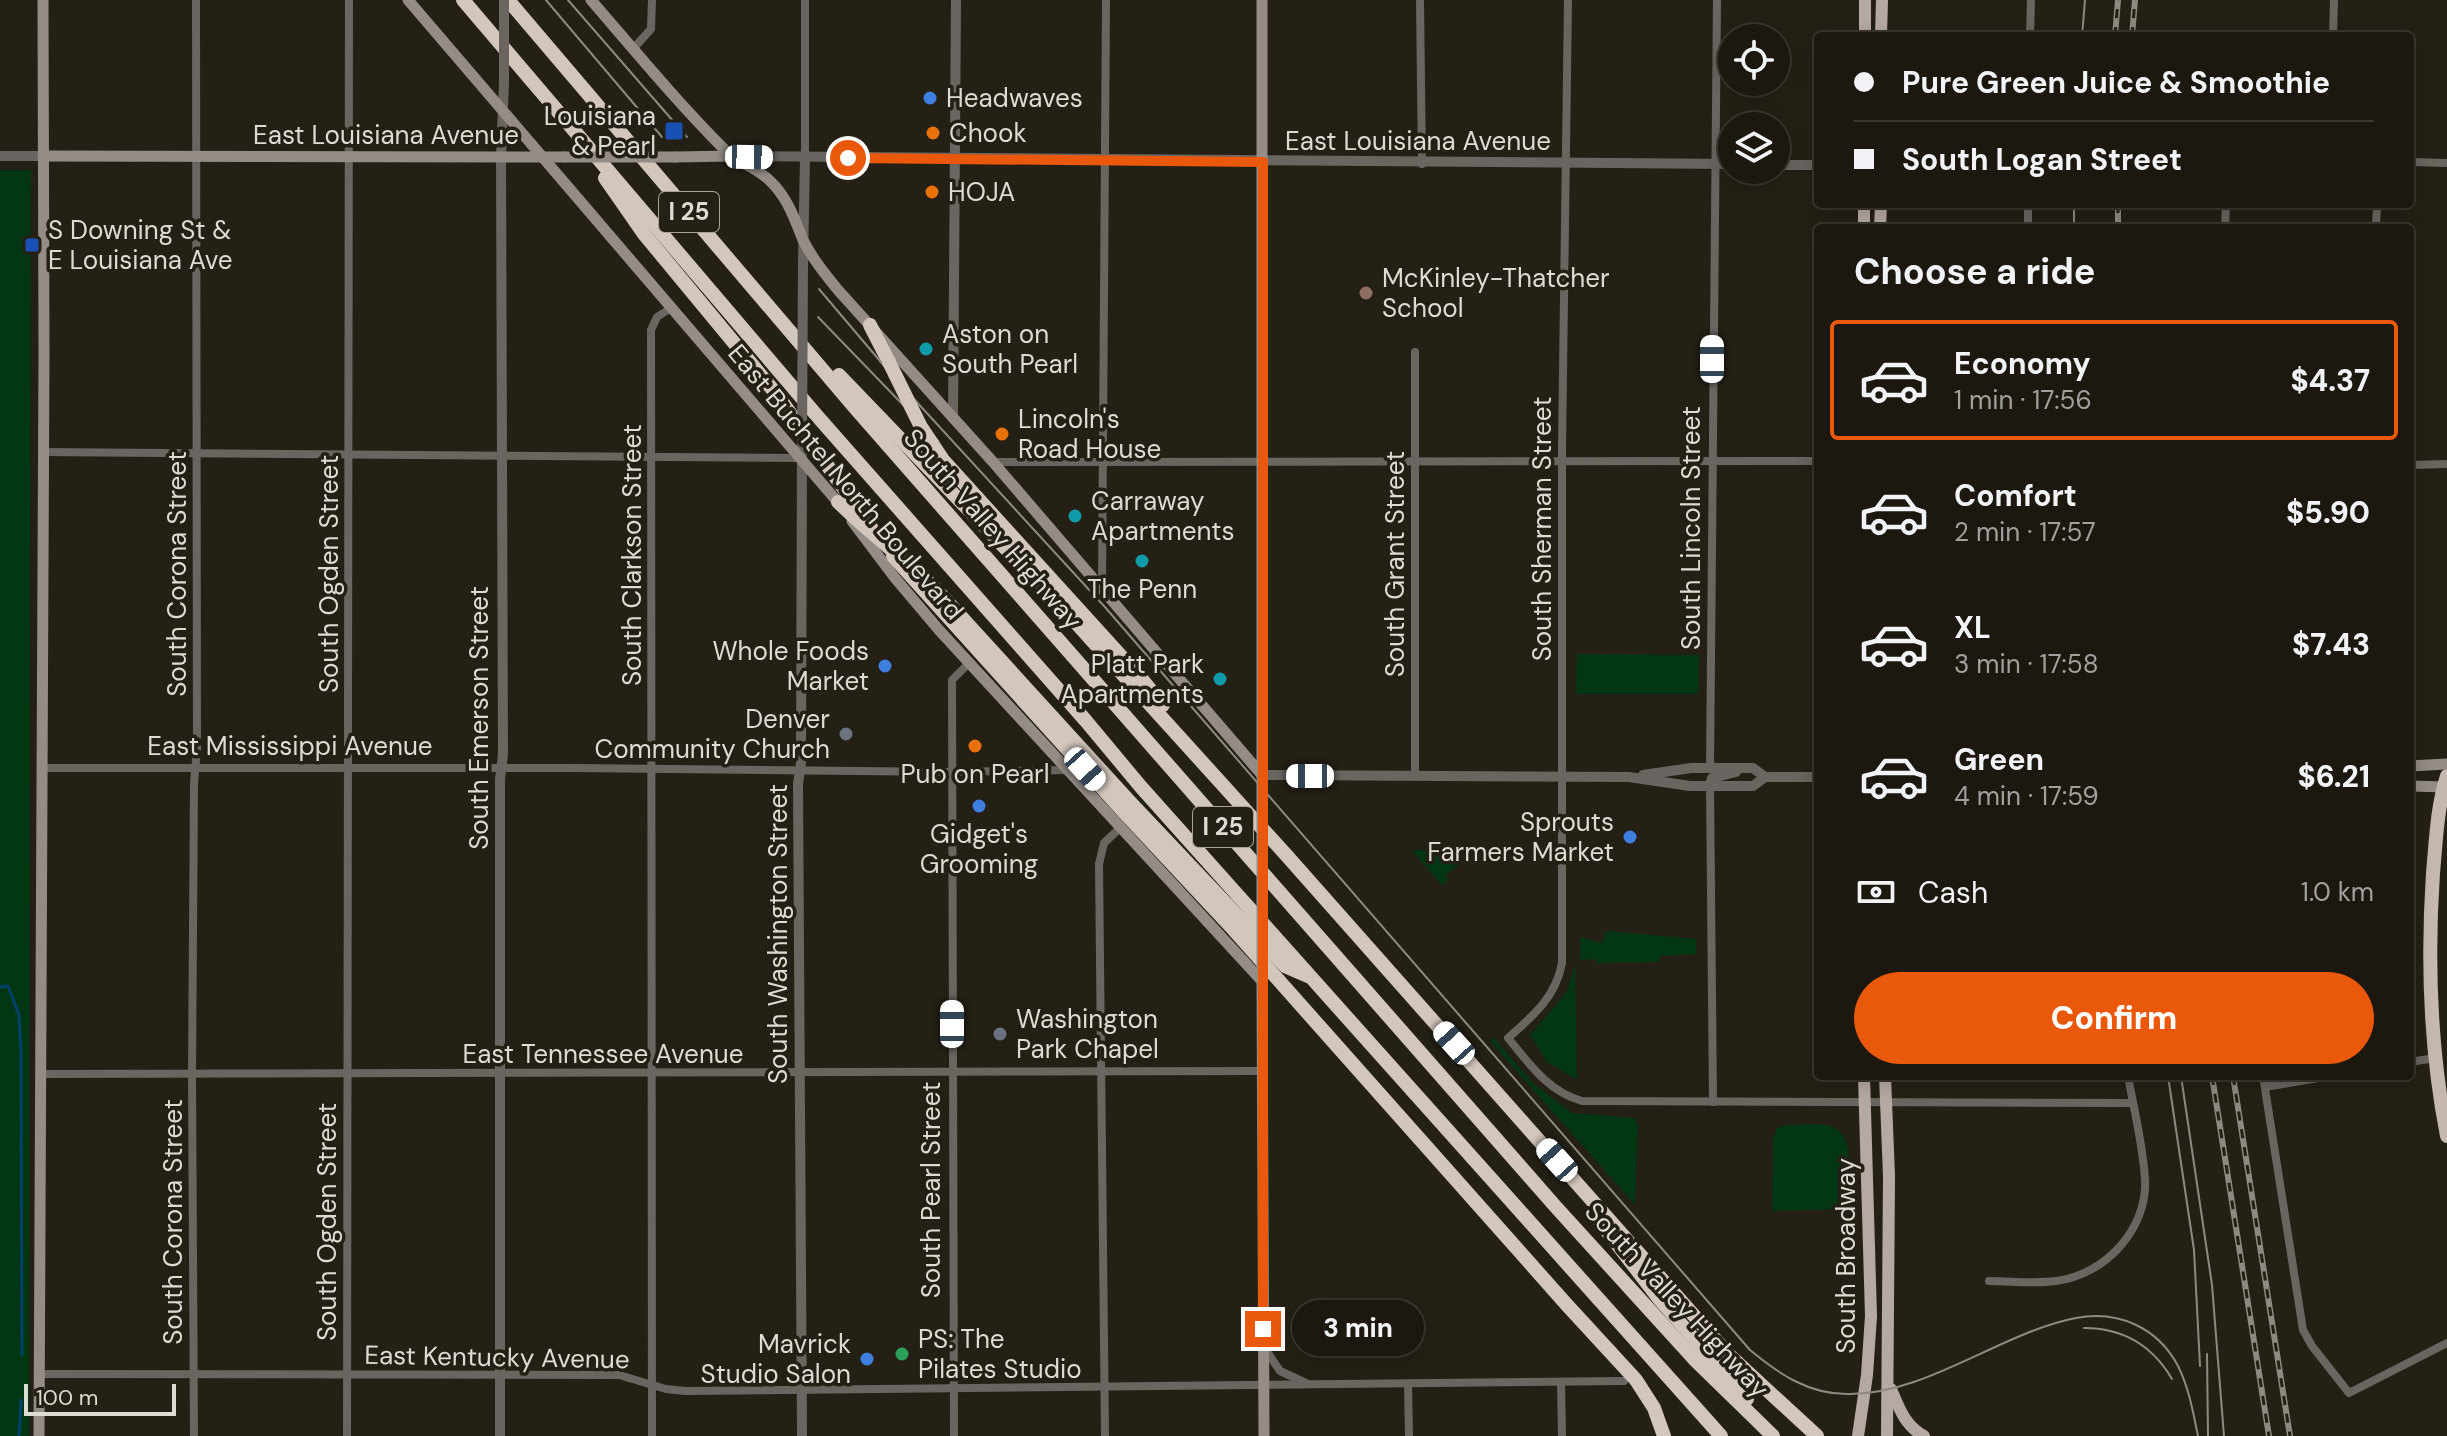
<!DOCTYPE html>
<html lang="en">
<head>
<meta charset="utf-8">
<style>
  :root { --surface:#1c1810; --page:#29251e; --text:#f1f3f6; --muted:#a0a09f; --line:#3a3730; --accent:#ea580c }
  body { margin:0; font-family:"DM Sans",sans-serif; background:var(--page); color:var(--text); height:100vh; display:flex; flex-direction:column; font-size:30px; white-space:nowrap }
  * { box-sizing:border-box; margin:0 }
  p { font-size:26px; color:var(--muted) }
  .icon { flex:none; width:44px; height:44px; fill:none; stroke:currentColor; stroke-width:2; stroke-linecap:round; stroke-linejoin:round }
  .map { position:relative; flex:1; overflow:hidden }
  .side { position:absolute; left:1814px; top:224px; width:600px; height:856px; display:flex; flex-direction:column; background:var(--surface); border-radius:8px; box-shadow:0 4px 20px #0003,0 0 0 2px var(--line) }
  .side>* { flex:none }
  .banner { position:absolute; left:1814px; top:32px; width:600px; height:176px; border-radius:8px; box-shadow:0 4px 20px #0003,0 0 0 2px var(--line); display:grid; align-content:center; height:176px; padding:0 40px; background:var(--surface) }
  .tools { position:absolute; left:1718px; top:24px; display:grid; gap:16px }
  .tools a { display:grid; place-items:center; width:72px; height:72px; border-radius:50%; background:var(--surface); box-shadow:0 4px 20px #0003,0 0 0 2px var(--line); font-size:40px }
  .scale { position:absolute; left:24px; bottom:20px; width:152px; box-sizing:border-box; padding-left:8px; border:4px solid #dedbd4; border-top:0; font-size:22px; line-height:28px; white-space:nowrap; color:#dedbd4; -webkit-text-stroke:6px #252016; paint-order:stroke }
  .end { position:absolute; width:36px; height:36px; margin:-18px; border:10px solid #ea580c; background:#fff; box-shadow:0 0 0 4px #fff }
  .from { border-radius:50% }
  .bubble { position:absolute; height:56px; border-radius:28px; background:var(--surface); box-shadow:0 4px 20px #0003,0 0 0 2px var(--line); font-size:26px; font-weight:800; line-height:56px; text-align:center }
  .car { position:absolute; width:24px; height:48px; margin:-24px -12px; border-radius:10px; box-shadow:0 0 6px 2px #0007; background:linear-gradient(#fff 24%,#345 0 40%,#fff 0 76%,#345 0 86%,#fff 0) }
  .banner b { display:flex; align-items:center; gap:28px; height:76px; font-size:30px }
  .banner b+b { border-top:2px solid var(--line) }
  .banner i { width:20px; height:20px; background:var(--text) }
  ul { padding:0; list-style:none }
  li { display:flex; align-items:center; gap:24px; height:120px; margin:0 16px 12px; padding:0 24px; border:4px solid transparent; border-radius:8px }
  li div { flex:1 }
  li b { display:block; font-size:30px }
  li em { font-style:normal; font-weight:800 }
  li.active { border-color:var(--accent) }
  li>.icon { width:72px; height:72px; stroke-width:1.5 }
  h2 { padding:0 40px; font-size:36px; line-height:96px }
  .pay { display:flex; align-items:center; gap:20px; height:88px; padding:0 40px; font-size:30px }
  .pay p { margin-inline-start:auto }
  .primary-button { display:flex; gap:16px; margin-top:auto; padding:16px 40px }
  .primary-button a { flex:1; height:92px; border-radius:48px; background:var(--accent); color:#fff; font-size:32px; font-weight:800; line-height:92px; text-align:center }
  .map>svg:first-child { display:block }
  .green { fill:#033613 }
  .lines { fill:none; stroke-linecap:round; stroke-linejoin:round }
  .stream { stroke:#01416e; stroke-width:3 }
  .minor { stroke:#6a6561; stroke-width:8 }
  .tertiary { stroke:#6a6561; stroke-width:10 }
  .secondary { stroke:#948c86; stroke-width:11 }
  .primary { stroke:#b5aaa3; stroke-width:12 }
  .trunk { stroke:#c4b8b0; stroke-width:14 }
  .motorway { stroke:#d3c6bc; stroke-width:14 }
  .tram { stroke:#8e8a82; stroke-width:2 }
  .rail-casing { stroke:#8e8a82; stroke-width:6 }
  .rail { stroke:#252016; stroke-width:3; stroke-dasharray:9; stroke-linecap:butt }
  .tertiary-bridge { stroke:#6a6561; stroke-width:10 }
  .secondary-bridge { stroke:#948c86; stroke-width:11 }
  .motorway-bridge { stroke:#d3c6bc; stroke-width:14 }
  .route { stroke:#ea580c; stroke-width:10 }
  .shop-dot { fill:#3f7fe0; stroke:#252016; stroke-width:3 }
  .transit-dot { fill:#1a4fb4; stroke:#252016; stroke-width:3 }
  .food-dot { fill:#e8710a; stroke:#252016; stroke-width:3 }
  .education-dot { fill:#8d6e63; stroke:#252016; stroke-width:3 }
  .culture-dot { fill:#0f9aa8; stroke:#252016; stroke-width:3 }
  .worship-dot { fill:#6b7280; stroke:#252016; stroke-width:3 }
  .leisure-dot { fill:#2e9e5b; stroke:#252016; stroke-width:3 }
  .labels { text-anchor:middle; stroke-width:7; stroke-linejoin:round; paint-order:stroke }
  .shield { fill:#252016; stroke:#a6a39b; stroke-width:2 }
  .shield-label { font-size:24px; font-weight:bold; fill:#dedbd4 }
  .poi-label { font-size:26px; fill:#dedbd4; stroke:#252016; text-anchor:start }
  .street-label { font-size:26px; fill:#dedbd4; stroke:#252016 }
</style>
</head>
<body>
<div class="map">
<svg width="2447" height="1436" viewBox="0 0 2447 1436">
  <rect width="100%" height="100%" fill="#252016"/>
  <g class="green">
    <polygon points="0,170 31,170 29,1436 0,1436"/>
    <polygon points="1577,654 1699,655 1698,694 1576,694"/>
    <polygon points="1411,850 1460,850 1463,853 1460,857 1464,861 1445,875 1448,880 1442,885"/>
    <polygon points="1606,931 1696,939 1696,954 1660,956 1659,962 1596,963 1596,959 1580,960 1580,937 1602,943"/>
    <polygon points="1575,963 1577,1080 1547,1062 1530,1035 1567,992"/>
    <polygon points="1493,1037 1533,1083 1572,1113 1635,1118 1638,1126 1635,1205 1490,1041"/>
    <path d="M 1785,1125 C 1799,1125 1816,1122 1830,1126 C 1857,1134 1848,1180 1849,1202 L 1844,1209 L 1772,1211 L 1773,1139 L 1777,1128 Z"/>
  </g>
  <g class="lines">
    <g class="stream">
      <polyline points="0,987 8,986 19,1015 21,1051 22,1355"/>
      <polyline points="19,1436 21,1400"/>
    </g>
    <g class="minor">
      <polyline points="1420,0 1422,164"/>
      <path d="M 1568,0 L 1562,447 L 1562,963 C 1556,997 1533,1016 1508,1038 C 1529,1063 1548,1092 1582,1101 L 2133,1103"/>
      <polyline points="2030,36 2031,0"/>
      <polyline points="2333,36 2334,0"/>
      <polyline points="633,49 651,29 652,0"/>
      <polyline points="805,157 805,0"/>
      <polyline points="2410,162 2447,163"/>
      <polyline points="2028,204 2028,228"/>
      <polyline points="2225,228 2226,204"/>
      <polyline points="2376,228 2377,204"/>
      <polyline points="1415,352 1415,776"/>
      <polyline points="42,452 801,458"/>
      <polyline points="993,462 1818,461"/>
      <polyline points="2410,465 2447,464"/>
      <polyline points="1102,587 1106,0"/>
      <polyline points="41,768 575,768 951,772 1067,770"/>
      <polyline points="1710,768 1717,0"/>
      <polyline points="1710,786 1713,1102"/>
      <polyline points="2410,1062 2435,1058"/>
      <polyline points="40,1074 1262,1071"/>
      <polyline points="2263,1076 2303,1330 2312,1346 2349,1393 2447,1343"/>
      <polyline points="2265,1087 2330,1076"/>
      <path d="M 1989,1281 C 2011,1281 2034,1284 2056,1281 C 2105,1275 2148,1229 2145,1179 C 2143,1145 2134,1110 2128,1076"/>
      <polyline points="1266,1350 1280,1371 1306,1383"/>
      <polyline points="40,1374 619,1375 666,1389 685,1391 1624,1381"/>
      <polyline points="1561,1382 1562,1436"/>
      <polyline points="1408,1384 1409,1436"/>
      <polyline points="194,1436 192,1075 194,783 197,748 196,0"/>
      <polyline points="347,1436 349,0"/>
      <polyline points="652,1436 651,330 657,317 671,308"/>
      <polyline points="954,1436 952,680 969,663"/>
      <polyline points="1105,1436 1099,864 1104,843 1120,828"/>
    </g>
    <g class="tertiary">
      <polyline points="0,156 43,156"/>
      <polyline points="732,156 1732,164"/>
      <polyline points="1776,165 1818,165"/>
      <polyline points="803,263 805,157"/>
      <polyline points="953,418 956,0"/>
      <polyline points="802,443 801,763 798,784 802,1436"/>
      <polyline points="1262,775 1629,777 1690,786 1753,786 1765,777 1818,777"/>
      <polyline points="1643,775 1691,768 1753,768 1765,777"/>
      <polyline points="1710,786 1712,778 1736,772"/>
      <polyline points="500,1436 500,779 503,755 501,157 504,82"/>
    </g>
    <g class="secondary">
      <polyline points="408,0 842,507"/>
      <path d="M 591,0 C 635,51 678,103 726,151 C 740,165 759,167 775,186 C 789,202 795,220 803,240 C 812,258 825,274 838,290 L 993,462 L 1262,775"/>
      <polyline points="43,156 565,157"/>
      <polyline points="675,157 732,156"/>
      <polyline points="852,521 895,578 939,630 1262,981"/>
      <polyline points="2410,766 2447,764"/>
      <polyline points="1262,778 1262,0"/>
      <polyline points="2410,786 2447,787"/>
      <polyline points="1262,978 1264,1436"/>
      <polyline points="39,1436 44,353 43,0"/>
    </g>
    <g class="primary">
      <polyline points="1865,36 1865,0"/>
      <polyline points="1881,36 1882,0"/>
      <polyline points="1864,228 1864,204"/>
      <polyline points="1880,228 1881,204"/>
      <polyline points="1885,1076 1889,1176 1887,1436"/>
      <path d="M 1891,1389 C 1899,1408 1905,1426 1924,1436"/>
      <polyline points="1858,1436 1867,1375 1871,1316 1864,1076"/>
    </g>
    <path class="trunk" d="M 2447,776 C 2437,807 2436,841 2433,873 C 2427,962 2430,1049 2447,1136"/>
    <g class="motorway">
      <polyline points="463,0 818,417 1086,721 1141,787 1721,1436"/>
      <polyline points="508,0 856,409 1555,1206 1696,1361 1773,1436"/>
      <polyline points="605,178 644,234 778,396 871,527"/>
      <polyline points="870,325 889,362"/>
      <polyline points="839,375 1059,604 1288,857 1728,1354 1817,1436"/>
      <polyline points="838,502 855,518"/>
      <polyline points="893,556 1122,810 1234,930 1567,1305 1636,1380 1654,1408 1664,1436"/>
      <polyline points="933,586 1129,801 1285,966 1308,976"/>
      <polyline points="1140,677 1163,705"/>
      <polyline points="1597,1218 1660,1300 1747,1399"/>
    </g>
    <g class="tram">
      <polyline points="546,0 662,137"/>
      <polyline points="568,0 687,137"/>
      <polyline points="2082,36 2085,0"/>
      <polyline points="2074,228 2074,204"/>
      <path d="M 819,289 L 891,374 L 1104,606 L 1750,1350 C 1779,1374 1808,1394 1847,1394 C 1924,1396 2002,1332 2076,1318 C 2119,1310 2158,1328 2178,1366 C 2189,1388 2193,1412 2198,1436"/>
      <polyline points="818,317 938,441"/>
      <polyline points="2168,1076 2194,1250 2200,1366"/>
      <polyline points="2181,1076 2212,1285 2224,1436"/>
      <path d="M 2084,1328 C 2123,1328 2152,1345 2172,1379"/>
      <polyline points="2207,1354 2208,1436"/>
    </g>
    <g class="rail-casing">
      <g id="rail">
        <polyline points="2115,36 2118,0"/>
        <polyline points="2132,36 2135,0"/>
        <polyline points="2118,204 2118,228"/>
        <polyline points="2212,1076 2269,1436"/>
        <polyline points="2233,1076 2290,1436"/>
      </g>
    </g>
    <use href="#rail" class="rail"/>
    <g class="tertiary-bridge">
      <polyline points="504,82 504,0"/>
      <polyline points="802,443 803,263"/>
    </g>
    <g class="secondary-bridge">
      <polyline points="565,157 675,157"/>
      <polyline points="1262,973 1262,783"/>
    </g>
    <g class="motorway-bridge">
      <polyline points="889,362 921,427 943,460 1140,677"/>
      <polyline points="855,518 933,586"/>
    </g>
  </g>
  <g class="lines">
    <polyline class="route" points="848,158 1263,162 1263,1329"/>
  </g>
  <g class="shop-dot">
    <circle cx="930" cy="98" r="8"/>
    <circle cx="885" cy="666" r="8"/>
    <circle cx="979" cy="806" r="8"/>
    <circle cx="1630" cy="837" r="8"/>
    <circle cx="867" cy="1359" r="8"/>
  </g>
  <g class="transit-dot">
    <rect x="664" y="121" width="20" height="20" rx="4"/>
    <rect x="24" y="237" width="16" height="16" rx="4"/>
  </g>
  <g class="food-dot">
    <circle cx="933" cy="133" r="8"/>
    <circle cx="932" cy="192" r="8"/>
    <circle cx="1002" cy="434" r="8"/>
    <circle cx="975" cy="746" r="8"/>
  </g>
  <circle class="education-dot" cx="1366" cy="293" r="8"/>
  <g class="culture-dot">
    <circle cx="926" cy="349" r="8"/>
    <circle cx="1075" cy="516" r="8"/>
    <circle cx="1142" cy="561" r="8"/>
    <circle cx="1220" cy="679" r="8"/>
  </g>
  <g class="worship-dot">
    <circle cx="846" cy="734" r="8"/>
    <circle cx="1000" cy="1034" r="8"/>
  </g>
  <circle class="leisure-dot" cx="902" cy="1354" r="8"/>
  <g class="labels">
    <g class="shield">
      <rect x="659" y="192" width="60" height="40" rx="6"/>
      <rect x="1193" y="807" width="60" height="40" rx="6"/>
    </g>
    <g class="shield-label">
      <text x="689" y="220">I 25</text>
      <text x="1223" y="835">I 25</text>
    </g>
    <g class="poi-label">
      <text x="946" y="107">Headwaves</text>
      <text x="656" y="125" text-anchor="end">Louisiana<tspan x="656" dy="30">&amp; Pearl</tspan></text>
      <text x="949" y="142">Chook</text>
      <text x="948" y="201">HOJA</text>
      <text x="48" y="239">S Downing St &amp;<tspan x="48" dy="30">E Louisiana Ave</tspan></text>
      <text x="1382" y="287">McKinley-Thatcher<tspan x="1382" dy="30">School</tspan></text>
      <text x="942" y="343">Aston on<tspan x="942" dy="30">South Pearl</tspan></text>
      <text x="1018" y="428">Lincoln's<tspan x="1018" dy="30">Road House</tspan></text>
      <text x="1091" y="510">Carraway<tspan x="1091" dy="30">Apartments</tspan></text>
      <text x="1142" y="598" text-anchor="middle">The Penn</text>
      <text x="869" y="660" text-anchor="end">Whole Foods<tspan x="869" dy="30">Market</tspan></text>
      <text x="1204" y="673" text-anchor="end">Platt Park<tspan x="1204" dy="30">Apartments</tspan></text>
      <text x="830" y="728" text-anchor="end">Denver<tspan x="830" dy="30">Community Church</tspan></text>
      <text x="975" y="783" text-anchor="middle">Pub on Pearl</text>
      <text x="1614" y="831" text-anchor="end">Sprouts<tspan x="1614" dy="30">Farmers Market</tspan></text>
      <text x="979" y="843" text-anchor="middle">Gidget's<tspan x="979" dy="30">Grooming</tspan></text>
      <text x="1016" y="1028">Washington<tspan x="1016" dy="30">Park Chapel</tspan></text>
      <text x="918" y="1348">PS: The<tspan x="918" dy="30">Pilates Studio</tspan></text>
      <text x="851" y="1353" text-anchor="end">Mavrick<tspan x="851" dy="30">Studio Salon</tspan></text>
    </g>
    <g class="street-label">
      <text x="386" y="144">East Louisiana Avenue</text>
      <text x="1418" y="150">East Louisiana Avenue</text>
      <text transform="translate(846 482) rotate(50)" y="9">East Buchtel North Boulevard</text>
      <text transform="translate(1691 528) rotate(-90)" y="9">South Lincoln Street</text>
      <text transform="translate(993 529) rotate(49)" y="9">South Valley Highway</text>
      <text transform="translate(1542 529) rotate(-90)" y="9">South Sherman Street</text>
      <text transform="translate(632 555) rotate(-90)" y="9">South Clarkson Street</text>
      <text transform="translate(1395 564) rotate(-90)" y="9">South Grant Street</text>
      <text transform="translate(177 574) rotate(-90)" y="9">South Corona Street</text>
      <text transform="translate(329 574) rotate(-90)" y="9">South Ogden Street</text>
      <text transform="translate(479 718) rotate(-90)" y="9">South Emerson Street</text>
      <text x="290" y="755">East Mississippi Avenue</text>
      <text transform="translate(778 934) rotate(-90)" y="9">South Washington Street</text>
      <text x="603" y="1063">East Tennessee Avenue</text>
      <text transform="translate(931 1190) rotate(-90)" y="9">South Pearl Street</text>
      <text transform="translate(173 1222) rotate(-90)" y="9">South Corona Street</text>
      <text transform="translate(327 1222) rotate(-90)" y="9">South Ogden Street</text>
      <text transform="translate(1846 1256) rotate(-90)" y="9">South Broadway</text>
      <text transform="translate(1677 1300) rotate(47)" y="9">South Valley Highway</text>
      <text transform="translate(497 1357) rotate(1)" y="9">East Kentucky Avenue</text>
    </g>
  </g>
</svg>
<div class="tools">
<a><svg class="icon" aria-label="locate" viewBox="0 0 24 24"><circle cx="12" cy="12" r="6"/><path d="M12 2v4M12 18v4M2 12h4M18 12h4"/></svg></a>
<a><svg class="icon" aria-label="layers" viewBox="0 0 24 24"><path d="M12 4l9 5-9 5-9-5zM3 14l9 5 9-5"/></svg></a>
</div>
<div class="scale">100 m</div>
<i class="end from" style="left:848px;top:158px"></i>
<i class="end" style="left:1263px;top:1329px"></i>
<div class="bubble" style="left:1292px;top:1300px;width:132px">3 min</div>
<i class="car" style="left:749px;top:157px;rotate:91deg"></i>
<i class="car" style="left:1712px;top:359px;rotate:0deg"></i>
<i class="car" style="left:1085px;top:769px;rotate:138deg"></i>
<i class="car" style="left:1310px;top:776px;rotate:270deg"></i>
<i class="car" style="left:952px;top:1024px;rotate:0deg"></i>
<i class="car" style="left:1454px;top:1043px;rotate:318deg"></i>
<i class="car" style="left:1557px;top:1160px;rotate:318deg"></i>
<div class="banner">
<b><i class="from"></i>Pure Green Juice &amp; Smoothie</b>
<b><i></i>South Logan Street</b>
</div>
<section class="side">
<h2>Choose a ride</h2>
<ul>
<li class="active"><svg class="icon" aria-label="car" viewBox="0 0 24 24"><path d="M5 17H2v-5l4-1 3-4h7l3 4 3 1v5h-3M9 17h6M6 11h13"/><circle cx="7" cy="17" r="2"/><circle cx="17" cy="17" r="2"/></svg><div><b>Economy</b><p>1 min · 17:56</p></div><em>$4.37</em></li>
<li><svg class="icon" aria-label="car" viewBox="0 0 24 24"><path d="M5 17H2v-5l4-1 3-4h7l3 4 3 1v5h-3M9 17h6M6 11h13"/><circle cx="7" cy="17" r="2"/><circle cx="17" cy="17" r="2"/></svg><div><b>Comfort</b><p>2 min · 17:57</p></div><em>$5.90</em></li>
<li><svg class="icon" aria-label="car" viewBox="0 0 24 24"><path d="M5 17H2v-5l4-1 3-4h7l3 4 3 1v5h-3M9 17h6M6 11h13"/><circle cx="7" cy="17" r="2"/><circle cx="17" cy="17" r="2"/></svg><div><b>XL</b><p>3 min · 17:58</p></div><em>$7.43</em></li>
<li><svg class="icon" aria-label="car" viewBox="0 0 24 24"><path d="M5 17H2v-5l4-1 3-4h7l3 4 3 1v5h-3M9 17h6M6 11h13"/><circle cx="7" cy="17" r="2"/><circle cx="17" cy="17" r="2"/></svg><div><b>Green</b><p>4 min · 17:59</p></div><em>$6.21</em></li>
</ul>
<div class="pay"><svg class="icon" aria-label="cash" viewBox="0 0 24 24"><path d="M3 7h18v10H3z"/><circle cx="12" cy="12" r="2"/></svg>Cash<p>1.0 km</p></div>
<div class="primary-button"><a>Confirm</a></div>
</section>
</div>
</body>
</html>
